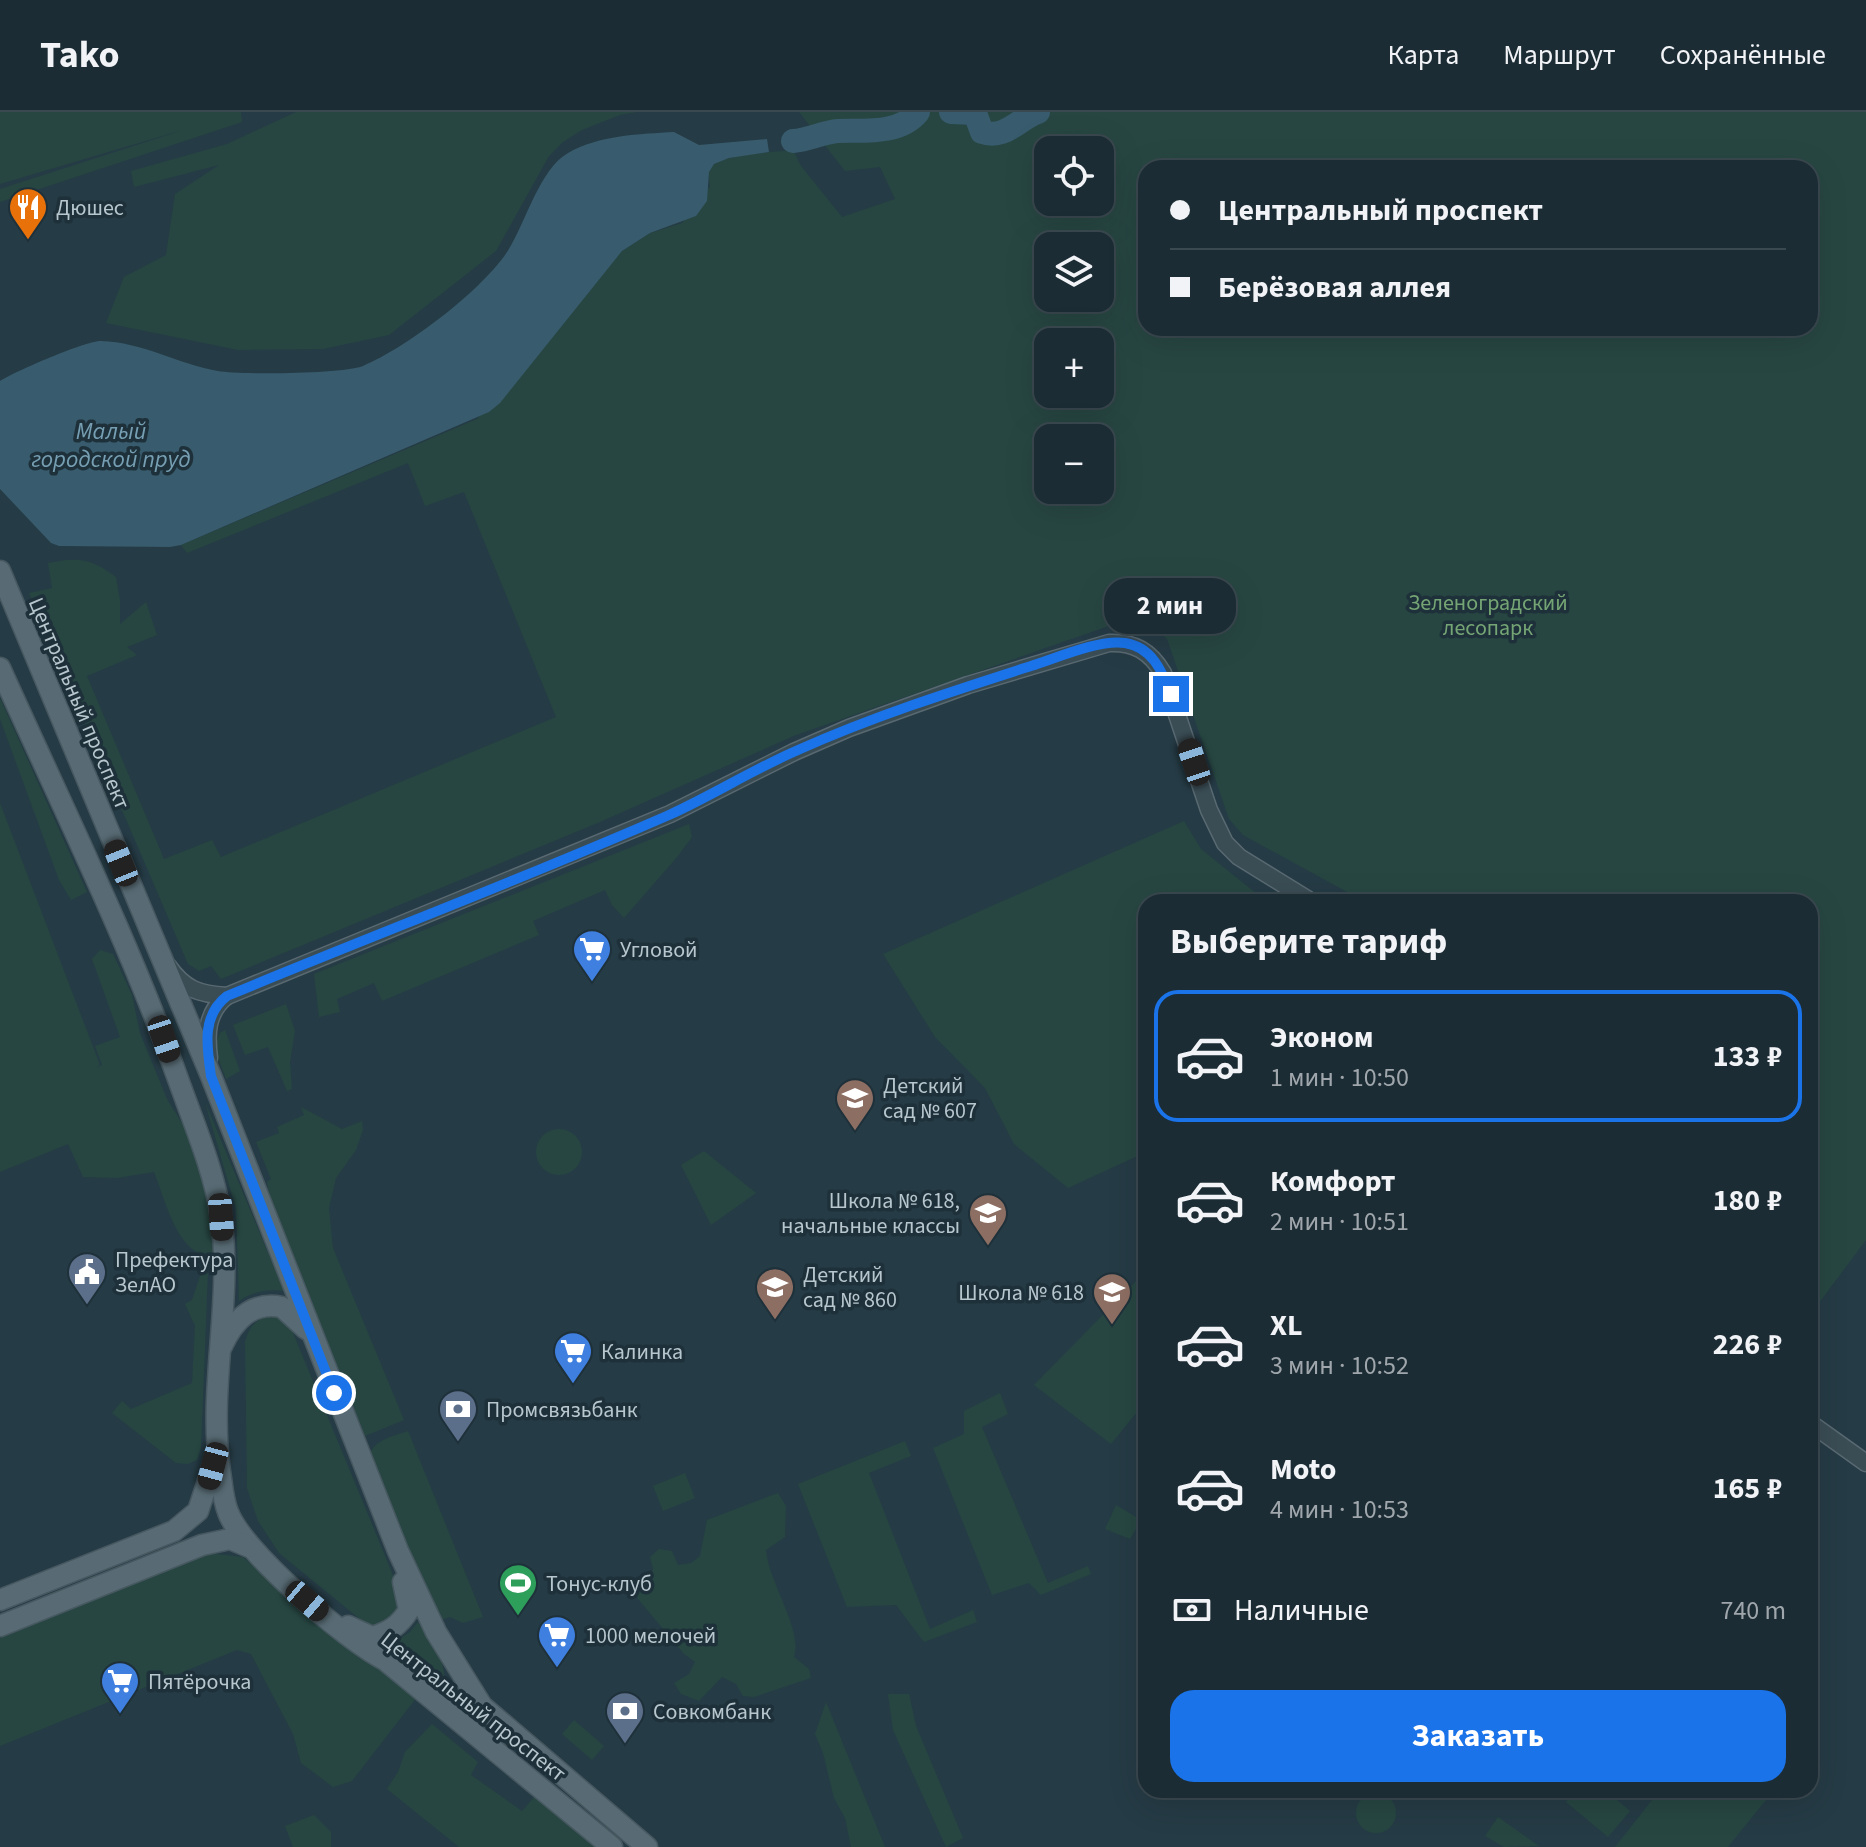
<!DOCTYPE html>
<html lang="ru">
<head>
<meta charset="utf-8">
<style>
  :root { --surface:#1c2c34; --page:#25343c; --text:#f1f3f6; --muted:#a0a7ac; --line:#3a484f; --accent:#1a73e8 }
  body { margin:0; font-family:"Source Sans 3",sans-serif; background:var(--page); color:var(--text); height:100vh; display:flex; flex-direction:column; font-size:30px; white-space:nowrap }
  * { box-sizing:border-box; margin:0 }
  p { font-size:26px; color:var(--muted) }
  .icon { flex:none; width:44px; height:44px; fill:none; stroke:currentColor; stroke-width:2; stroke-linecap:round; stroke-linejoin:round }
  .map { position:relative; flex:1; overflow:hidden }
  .panel { position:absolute; left:1138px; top:782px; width:680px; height:904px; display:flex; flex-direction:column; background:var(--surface); border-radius:24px; box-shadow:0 8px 32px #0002,0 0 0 2px var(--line) }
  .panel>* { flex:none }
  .banner { position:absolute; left:1138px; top:48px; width:680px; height:176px; border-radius:24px; box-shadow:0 8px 32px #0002,0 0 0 2px var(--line); display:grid; align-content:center; height:176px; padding:0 32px; background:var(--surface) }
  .buttons { position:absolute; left:1034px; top:24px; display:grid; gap:16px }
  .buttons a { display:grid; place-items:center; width:80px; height:80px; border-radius:16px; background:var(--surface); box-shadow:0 8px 32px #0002,0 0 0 2px var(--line); font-size:40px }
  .end { position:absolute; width:36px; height:36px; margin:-18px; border:10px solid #1a73e8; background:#fff; box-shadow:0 0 0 4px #fff }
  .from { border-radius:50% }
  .bubble { position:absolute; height:56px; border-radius:24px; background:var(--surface); box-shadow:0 8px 32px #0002,0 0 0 2px var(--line); font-size:26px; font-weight:700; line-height:56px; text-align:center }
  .car { position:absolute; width:24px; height:48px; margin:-24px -12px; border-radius:10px; box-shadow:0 0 6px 2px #0007; background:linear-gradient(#222 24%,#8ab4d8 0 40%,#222 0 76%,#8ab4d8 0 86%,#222 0) }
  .banner b { display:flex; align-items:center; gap:28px; height:76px; font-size:30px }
  .banner b+b { border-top:2px solid var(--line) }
  .banner i { width:20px; height:20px; background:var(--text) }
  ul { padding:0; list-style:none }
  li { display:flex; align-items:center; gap:24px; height:132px; margin:0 16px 12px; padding:0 16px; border:4px solid transparent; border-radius:24px }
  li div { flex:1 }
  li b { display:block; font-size:30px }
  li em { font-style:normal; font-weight:700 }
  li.current { border-color:var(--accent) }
  li>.icon { width:72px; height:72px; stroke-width:1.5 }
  h2 { padding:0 32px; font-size:36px; line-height:96px }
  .pay { display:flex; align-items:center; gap:20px; height:88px; padding:0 32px; font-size:30px }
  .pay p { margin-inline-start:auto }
  .primary-button { display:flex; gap:16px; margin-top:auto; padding:16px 32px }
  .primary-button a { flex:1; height:92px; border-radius:24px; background:var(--accent); color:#fff; font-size:32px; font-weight:700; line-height:92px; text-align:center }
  header { display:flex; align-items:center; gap:48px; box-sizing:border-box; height:112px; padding:0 40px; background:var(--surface); border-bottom:2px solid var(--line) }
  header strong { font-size:38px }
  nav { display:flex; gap:44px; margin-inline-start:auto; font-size:28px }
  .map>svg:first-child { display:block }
  .green { fill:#274642; fill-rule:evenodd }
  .water { fill:#385b6d }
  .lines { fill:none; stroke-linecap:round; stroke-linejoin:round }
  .river { stroke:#385b6d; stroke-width:24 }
  .tertiary-casing { stroke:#596972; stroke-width:19 }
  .primary-casing { stroke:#475861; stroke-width:23 }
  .tertiary { stroke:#3a4c54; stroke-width:16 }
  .primary { stroke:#586b74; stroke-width:20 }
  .route { stroke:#1a73e8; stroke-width:10 }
  .labels { text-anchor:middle; stroke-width:7; stroke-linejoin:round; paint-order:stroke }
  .poi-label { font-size:22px; fill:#b8c6ce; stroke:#1e313a; text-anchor:start }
  .park-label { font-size:22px; fill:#75a574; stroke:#1e313a }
  .street-label { font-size:22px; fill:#b8c6ce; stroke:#1e313a }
  .water-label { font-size:24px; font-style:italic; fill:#769fb3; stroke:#1e313a }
</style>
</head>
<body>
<header>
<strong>Tako</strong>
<nav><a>Карта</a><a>Маршрут</a><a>Сохранённые</a></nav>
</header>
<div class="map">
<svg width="1866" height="1735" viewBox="0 0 1866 1735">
  <rect width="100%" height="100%" fill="#253b45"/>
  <g class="green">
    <polygon points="0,0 241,0 242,10 0,90 0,77 183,18 0,72"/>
    <polygon points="296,0 637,0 620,3 582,18 563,30 549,44 496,139 389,223 323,237 238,238 106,211 124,165 166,143 175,82 219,53 134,75 131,59 227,32"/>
    <path d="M 799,0 L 1866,0 L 1866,1128 L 1810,1203 L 1810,790 L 1358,790 L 1347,780 L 1243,723 L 1229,707 L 1167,527 L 1145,510 L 1126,508 L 796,623 L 600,710 L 221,867 L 211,854 L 199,859 L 188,852 L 29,481 L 52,476 L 48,451 C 79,445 90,446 116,465 L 120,488 L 120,512 L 146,490 L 157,523 L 127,535 L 137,543 L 87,564 L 164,747 L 212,728 L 221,745 L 556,605 L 464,380 L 425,394 L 408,351 L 187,441 L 181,433 L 477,307 L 622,139 L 650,121 L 682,111 L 710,74 C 709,68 707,60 711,55 C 721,42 776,40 793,38 L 801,54 L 842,105 L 895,87 L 880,55 L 845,59 ZM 1048,38 L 1100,38 L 1100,90 L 1048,90 ZM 1146,56 L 1810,56 L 1810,216 L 1146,216 ZM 1048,134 L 1100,134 L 1100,186 L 1048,186 ZM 1048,230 L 1100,230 L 1100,282 L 1048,282 ZM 1048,326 L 1100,326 L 1100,378 L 1048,378 Z"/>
    <polygon points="0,586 87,780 71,788 59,768 0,607"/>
    <path d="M 0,691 L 100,953 L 96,956 L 102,953 L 95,934 L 120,925 L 92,847 L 100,838 L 113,842 L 132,883 L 140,921 L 167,987 L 185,1016 L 198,1054 L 210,1100 L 214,1147 C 176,1141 167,1092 154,1060 L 117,1066 L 83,1065 L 68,1032 L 0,1060 Z"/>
    <polygon points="1184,709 1201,737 1267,790 1146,790 1146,1040 1068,1076 1014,1032 985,976 935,925 883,842"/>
    <polygon points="689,712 692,725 678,744 624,806 612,793 605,778 533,809 539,823 382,889 374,871 337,887 340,900 319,905 314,862"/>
    <polygon points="286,892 295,919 290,950 292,977 287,979 268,935 245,943 233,913"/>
    <polygon points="225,918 240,959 226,967 214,935 220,921"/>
    <path d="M 205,990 L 284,1179 L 285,1179 C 267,1177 254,1179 239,1189 L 236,1097 Z"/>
    <polygon points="301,995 342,1017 362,1009 363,1018 356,1038 336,1066 329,1096 333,1136 404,1308 365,1324 272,1094 267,1070 271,1067 256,1030 279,1021 277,1015 304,1003"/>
    <circle cx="559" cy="1040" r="23"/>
    <polygon points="704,1039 756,1081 711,1113 681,1053"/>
    <polygon points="208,1159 201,1336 197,1348 188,1352 176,1351 112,1301 122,1289 131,1297 192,1271 195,1214 185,1192 192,1188 201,1161"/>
    <polygon points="1146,1159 1146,1289 1111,1332 1034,1273"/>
    <path d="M 280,1204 L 289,1211 L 402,1485 L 399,1501 L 378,1515 L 367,1513 L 279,1441 L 258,1409 L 247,1376 L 245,1230 C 250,1210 260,1204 280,1204 Z"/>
    <polygon points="1000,1281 1008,1302 982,1315 1048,1471 1088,1454 1091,1462 1041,1483 1029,1471 992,1483 933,1336 964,1322 964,1299"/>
    <path d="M 408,1319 L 483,1505 L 463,1511 L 450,1505 L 441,1508 L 434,1499 L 370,1341 C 377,1327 394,1324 408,1319 Z"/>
    <polygon points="905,1329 911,1344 869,1361 930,1517 973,1498 977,1510 924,1530 896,1493 847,1495 798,1372"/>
    <polygon points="685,1361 695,1386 663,1399 653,1374"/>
    <path d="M 778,1381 L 786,1394 L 785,1425 L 766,1438 C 769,1472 803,1517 794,1545 L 809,1557 L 811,1566 L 754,1585 L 743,1584 L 736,1572 L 722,1565 L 699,1589 L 681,1582 L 674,1571 L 689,1562 L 695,1550 L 684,1542 L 633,1481 L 637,1467 L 649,1465 L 653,1457 L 650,1445 L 659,1437 L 672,1439 L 678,1453 L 691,1451 L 700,1444 L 707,1408 Z"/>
    <polygon points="1116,1393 1141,1408 1130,1427 1105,1417"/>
    <polygon points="209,1441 243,1445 359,1546 374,1553 417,1585 352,1669 333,1675 301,1651 293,1622 251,1542 237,1538 0,1634 0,1526"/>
    <path d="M 418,1510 C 429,1529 454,1556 440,1578 L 386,1536 L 410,1520 Z"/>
    <polygon points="888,1582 909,1582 916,1614 963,1726 946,1735 893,1618"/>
    <polygon points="826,1590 885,1735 851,1735 845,1706 834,1686 823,1641 815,1622"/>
    <polygon points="574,1608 604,1634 592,1648 562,1622"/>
    <polygon points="432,1612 478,1650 471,1663 522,1699 534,1685 596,1735 459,1735 387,1677 398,1660 405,1640"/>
    <polygon points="1576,1678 1605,1678 1630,1699 1608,1725 1566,1690"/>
    <polygon points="1660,1678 1774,1678 1728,1735 1615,1735"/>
    <circle cx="1376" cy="1701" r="20"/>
    <polygon points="314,1703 331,1720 331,1735 293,1735 285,1714"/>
    <polygon points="1498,1705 1539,1734 1504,1735 1485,1724"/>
  </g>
  <path class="water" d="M 674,20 L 699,33 L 767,27 L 769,40 L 729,46 L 714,52 L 709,60 L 707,89 L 696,104 L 650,121 L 622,139 L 500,291 L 489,300 L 181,433 L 170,435 L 59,434 L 51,431 L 0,377 L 0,269 C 16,259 85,229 101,229 C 142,230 178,252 218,259 C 241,263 342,262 363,254 C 407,235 477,182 505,143 C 525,115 538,58 568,41 C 599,23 640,22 674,20 Z"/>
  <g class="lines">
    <g class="river">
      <path d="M 951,0 L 975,1 L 982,20 C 1005,28 1018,7 1038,0"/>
      <path d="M 793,29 C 809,28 823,20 838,19 C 864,18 899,23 918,0"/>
    </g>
    <g class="tertiary-casing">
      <g id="tertiary">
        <path d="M 168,854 C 185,878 199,882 227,884"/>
        <path d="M 209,946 C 206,923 206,900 227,884 L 670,702 L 794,640 L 849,616 L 968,573 L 1109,531 C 1134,530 1150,539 1163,561 L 1209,698 L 1225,731 L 1239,745 L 1312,790"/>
        <polyline points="1810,1311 1866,1351"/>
      </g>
    </g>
    <g class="primary-casing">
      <g id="primary">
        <polyline points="0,459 211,964 398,1439 436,1520 482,1594 647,1735"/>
        <path d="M 0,556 C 61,692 128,827 178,967 C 194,1012 214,1058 221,1105 C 233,1189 208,1274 220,1359 C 222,1372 223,1388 228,1400 C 242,1439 347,1529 385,1548 L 612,1735"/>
        <path d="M 222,1234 C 234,1208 252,1189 282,1195 L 306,1217"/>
        <polyline points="0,1488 174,1419 198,1399 215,1348"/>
        <polyline points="0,1514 202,1433 230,1427 249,1435"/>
        <path d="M 348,1514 L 372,1525 C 389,1520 399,1514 409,1498 L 403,1470"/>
      </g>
    </g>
    <use href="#tertiary" class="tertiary"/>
    <use href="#primary" class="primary"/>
  </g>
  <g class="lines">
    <path class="route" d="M 334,1281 L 211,964 C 207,935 201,904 227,884 C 374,823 523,767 669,703 C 713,683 754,657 798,638 C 874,604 953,579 1031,554 C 1057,546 1099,527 1125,531 C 1152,535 1162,559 1171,582"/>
  </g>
  <defs>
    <g id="restaurant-pin" transform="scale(2)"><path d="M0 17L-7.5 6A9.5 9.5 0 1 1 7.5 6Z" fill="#e8710a" stroke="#1e313a"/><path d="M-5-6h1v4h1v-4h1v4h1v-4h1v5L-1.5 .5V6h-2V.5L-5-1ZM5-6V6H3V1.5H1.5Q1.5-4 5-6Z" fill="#fff"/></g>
    <g id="supermarket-pin" transform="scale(2)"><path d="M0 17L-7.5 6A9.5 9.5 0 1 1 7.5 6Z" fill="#3f7fe0" stroke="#1e313a"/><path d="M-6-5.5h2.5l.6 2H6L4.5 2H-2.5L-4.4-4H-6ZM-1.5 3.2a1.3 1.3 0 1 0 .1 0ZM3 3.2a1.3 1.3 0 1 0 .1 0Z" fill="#fff"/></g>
    <g id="school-pin" transform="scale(2)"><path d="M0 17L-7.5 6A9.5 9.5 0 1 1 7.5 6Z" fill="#8d6e63" stroke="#1e313a"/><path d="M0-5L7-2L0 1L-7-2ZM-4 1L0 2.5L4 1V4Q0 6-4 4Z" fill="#fff"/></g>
    <g id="civic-pin" transform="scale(2)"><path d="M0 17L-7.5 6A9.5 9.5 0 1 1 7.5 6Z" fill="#5c6f8a" stroke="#1e313a"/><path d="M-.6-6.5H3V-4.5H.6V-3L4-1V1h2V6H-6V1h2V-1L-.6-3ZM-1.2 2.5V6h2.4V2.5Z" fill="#fff"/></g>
    <g id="bank-pin" transform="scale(2)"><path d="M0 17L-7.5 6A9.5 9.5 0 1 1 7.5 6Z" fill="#5c6f8a" stroke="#1e313a"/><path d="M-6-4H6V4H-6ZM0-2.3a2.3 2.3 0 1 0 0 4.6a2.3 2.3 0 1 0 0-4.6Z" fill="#fff"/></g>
    <g id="stadium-pin" transform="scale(2)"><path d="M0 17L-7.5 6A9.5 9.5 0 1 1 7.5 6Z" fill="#2e9e5b" stroke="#1e313a"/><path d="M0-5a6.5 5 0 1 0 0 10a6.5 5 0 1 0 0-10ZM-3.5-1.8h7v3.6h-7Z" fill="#fff"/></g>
  </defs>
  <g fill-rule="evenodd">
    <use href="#restaurant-pin" x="28" y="95"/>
    <use href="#supermarket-pin" x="592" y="837"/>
    <use href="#school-pin" x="855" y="986"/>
    <use href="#school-pin" x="988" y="1101"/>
    <use href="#civic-pin" x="87" y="1160"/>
    <use href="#school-pin" x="775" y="1175"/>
    <use href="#school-pin" x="1112" y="1180"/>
    <use href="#supermarket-pin" x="573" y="1239"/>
    <use href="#bank-pin" x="458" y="1297"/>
    <use href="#stadium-pin" x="518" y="1471"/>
    <use href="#supermarket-pin" x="557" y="1523"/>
    <use href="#supermarket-pin" x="120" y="1569"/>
    <use href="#bank-pin" x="625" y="1599"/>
  </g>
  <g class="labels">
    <g class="poi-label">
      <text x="56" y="103">Дюшес</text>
      <text x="620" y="845">Угловой</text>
      <text x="883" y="981">Детский<tspan x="883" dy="25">сад № 607</tspan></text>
      <text x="960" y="1096" text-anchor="end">Школа № 618,<tspan x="960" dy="25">начальные классы</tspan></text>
      <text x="115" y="1155">Префектура<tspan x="115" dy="25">ЗелАО</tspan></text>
      <text x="803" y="1170">Детский<tspan x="803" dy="25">сад № 860</tspan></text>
      <text x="1084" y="1188" text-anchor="end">Школа № 618</text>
      <text x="601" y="1247">Калинка</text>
      <text x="486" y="1305">Промсвязьбанк</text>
      <text x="546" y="1479">Тонус-клуб</text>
      <text x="585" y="1531">1000 мелочей</text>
      <text x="148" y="1577">Пятёрочка</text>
      <text x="653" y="1607">Совкомбанк</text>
    </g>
    <g class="park-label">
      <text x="1488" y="498">Зеленоградский<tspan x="1488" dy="25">лесопарк</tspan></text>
    </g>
    <g class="street-label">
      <text transform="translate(80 591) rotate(67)" y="8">Центральный проспект</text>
      <text transform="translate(474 1594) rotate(38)" y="8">Центральный проспект</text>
    </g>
    <g class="water-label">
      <text x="111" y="327">Малый<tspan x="111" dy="28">городской пруд</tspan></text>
    </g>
  </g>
</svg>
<div class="buttons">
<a><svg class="icon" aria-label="locate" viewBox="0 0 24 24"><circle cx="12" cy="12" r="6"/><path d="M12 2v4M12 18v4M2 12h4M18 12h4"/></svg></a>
<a><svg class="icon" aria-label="layers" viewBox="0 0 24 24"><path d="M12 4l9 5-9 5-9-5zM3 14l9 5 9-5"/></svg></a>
<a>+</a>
<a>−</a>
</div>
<i class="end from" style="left:334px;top:1281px"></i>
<i class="end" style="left:1171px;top:582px"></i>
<div class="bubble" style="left:1104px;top:466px;width:132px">2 мин</div>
<i class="car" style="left:1194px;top:650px;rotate:342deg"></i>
<i class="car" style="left:121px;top:751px;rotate:338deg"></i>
<i class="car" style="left:164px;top:927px;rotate:161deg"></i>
<i class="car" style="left:221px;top:1105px;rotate:176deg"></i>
<i class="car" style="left:213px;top:1354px;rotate:195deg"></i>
<i class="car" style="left:307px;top:1489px;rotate:130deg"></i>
<div class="banner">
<b><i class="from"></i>Центральный проспект</b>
<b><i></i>Берёзовая аллея</b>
</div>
<section class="panel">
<h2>Выберите тариф</h2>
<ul>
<li class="current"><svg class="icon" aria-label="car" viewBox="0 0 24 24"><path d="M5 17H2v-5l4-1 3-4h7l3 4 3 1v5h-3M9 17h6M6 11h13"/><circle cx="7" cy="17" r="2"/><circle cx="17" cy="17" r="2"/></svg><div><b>Эконом</b><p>1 мин · 10:50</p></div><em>133 ₽</em></li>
<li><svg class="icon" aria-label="car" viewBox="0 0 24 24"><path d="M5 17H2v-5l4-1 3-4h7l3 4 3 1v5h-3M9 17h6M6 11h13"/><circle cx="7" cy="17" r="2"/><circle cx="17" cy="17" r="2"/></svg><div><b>Комфорт</b><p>2 мин · 10:51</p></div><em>180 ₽</em></li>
<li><svg class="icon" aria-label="car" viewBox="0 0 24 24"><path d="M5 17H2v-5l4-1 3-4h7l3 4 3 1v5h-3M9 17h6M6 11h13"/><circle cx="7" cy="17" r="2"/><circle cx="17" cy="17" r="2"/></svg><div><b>XL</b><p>3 мин · 10:52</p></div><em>226 ₽</em></li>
<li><svg class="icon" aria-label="car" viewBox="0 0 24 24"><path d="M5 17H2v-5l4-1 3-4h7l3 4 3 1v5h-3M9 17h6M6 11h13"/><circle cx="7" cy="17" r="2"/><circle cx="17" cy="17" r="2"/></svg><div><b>Moto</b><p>4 мин · 10:53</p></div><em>165 ₽</em></li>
</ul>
<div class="pay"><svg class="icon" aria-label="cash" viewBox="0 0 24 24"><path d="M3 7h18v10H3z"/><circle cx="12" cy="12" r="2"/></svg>Наличные<p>740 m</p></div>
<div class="primary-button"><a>Заказать</a></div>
</section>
</div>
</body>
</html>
